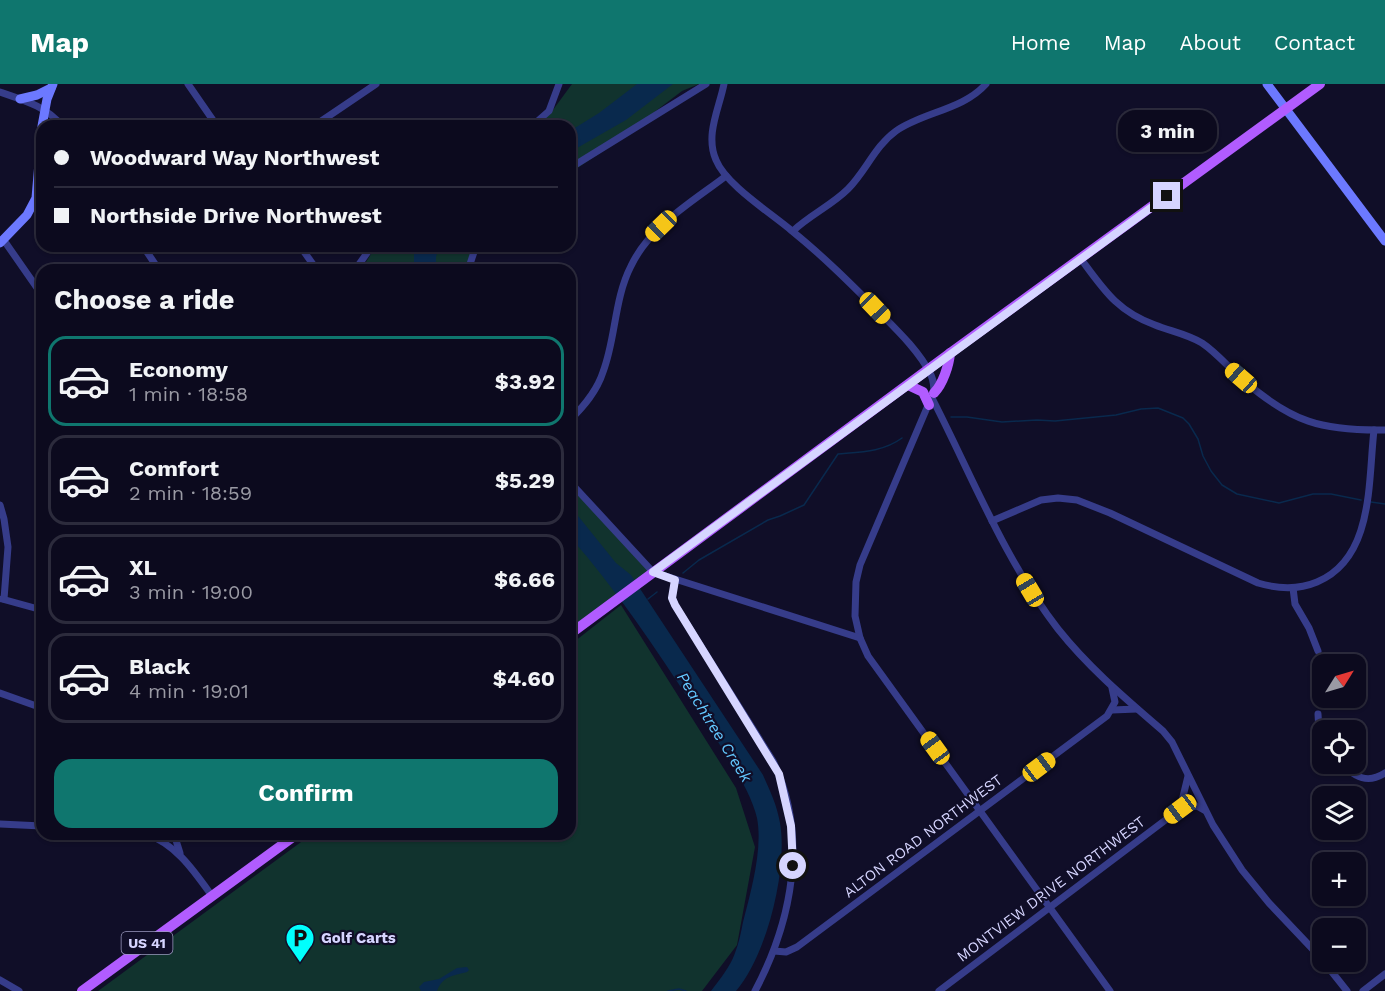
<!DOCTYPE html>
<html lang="en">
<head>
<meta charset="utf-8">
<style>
  :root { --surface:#0c0a1e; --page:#151327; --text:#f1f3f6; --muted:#9a9aa4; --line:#2c2b3c; --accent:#0f766e }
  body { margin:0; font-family:"Work Sans",sans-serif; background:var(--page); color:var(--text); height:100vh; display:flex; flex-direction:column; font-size:22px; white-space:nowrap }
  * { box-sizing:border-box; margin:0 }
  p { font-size:20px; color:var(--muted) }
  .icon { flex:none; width:33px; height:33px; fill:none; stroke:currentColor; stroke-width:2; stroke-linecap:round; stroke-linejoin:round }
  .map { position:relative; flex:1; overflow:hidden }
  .panel { position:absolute; left:36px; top:180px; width:540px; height:576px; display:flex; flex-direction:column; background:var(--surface); border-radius:18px; box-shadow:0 2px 4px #0004,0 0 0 2px var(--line) }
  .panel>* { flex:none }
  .banner { position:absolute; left:36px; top:36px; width:540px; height:132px; border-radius:18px; box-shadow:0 2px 4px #0004,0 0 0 2px var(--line); display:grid; align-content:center; height:132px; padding:0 18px; background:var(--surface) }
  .needle { width:39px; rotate:53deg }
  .fabs { position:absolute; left:1312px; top:570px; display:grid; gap:12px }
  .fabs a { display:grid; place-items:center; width:54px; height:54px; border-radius:12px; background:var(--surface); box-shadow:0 2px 4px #0004,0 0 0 2px var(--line); font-size:30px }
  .end { position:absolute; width:27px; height:27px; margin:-14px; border:8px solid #d6d5ff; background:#111; box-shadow:0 0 0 3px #111 }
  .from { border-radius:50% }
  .bubble { position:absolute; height:42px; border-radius:18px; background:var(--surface); box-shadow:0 2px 4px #0004,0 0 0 2px var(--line); font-size:20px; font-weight:700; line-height:42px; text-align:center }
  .car { position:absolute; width:18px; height:36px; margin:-18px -9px; border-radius:8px; box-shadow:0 0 4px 2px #0007; background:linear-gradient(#f5c518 24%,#345 0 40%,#f5c518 0 76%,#345 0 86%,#f5c518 0) }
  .banner b { display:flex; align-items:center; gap:21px; height:57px; font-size:22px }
  .banner b+b { border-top:2px solid var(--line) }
  .banner i { width:15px; height:15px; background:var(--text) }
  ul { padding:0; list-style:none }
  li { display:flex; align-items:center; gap:18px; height:90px; margin:0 12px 9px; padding:0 6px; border:3px solid var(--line); border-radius:18px }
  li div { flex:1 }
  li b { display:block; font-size:22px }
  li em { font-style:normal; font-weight:700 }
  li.active { border-color:var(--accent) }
  li>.icon { width:54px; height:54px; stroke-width:1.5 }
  h2 { padding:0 18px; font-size:27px; line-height:72px }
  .action { display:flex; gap:12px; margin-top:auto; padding:12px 18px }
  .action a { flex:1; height:69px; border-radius:18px; background:var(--accent); color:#fff; font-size:24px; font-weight:700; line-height:69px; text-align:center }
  header { display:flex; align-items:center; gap:36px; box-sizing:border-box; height:84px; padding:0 30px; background:var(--accent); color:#fff }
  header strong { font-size:28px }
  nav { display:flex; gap:33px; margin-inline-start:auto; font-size:21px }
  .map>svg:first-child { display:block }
  .green { fill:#11332e }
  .water { fill:#09294d }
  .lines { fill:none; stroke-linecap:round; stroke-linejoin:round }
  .stream { stroke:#09294d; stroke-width:1.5 }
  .street { stroke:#363c8a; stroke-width:7 }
  .secondary { stroke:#6c79ff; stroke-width:9 }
  .primary { stroke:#b15cff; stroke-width:10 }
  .route { stroke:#d6d5ff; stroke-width:8 }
  .labels { text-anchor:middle; stroke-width:4.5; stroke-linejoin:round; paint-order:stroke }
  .shield { fill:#100e28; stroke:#9b99be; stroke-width:1.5 }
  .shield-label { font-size:14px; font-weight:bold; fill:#d6d5ff }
  .street-label { font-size:15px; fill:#d6d5ff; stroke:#100e28 }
  .poi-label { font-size:15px; font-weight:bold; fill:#d6d5ff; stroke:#100e28; text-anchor:start }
  .water-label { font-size:16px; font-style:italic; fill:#63c8ff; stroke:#100e28 }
</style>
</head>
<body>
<header>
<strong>Map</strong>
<nav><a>Home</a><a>Map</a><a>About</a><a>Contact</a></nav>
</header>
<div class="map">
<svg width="1385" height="907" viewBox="0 0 1385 907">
  <rect width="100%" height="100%" fill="#100e28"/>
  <g class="green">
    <polygon points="572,0 699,0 682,7 603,67 570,89 570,42 531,42 550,30"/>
    <polygon points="376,162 474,162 466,186 361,186"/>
    <polygon points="570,401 655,490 611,515 570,544"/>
    <polygon points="621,521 736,704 755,763 737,861 702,907 98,907 312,750 570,750 570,561"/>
  </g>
  <g class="water">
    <polygon points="637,0 673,0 626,36 570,68 570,47 599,29"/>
    <polygon points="414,162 439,162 436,173 436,186 414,186"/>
    <path d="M 570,422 L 616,479 L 631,491 L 763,691 C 770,707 777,721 780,739 C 788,785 767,871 736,907 L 711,907 C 720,895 730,883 735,869 C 739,859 741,848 743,838 C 751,807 763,765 757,734 C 749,700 714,652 694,623 C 655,564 617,506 570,453 Z"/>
    <path d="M 467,883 L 469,886 L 467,888 C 452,892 443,892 437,907 L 421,907 L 419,903 L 424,898 L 439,895 L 457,884 Z"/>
  </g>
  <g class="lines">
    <g class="stream">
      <polyline points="951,333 967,333 1002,338 1037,336 1055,337 1116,331 1141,325 1158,324 1183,334 1189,340 1198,355 1203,372 1211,387 1222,401 1237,410 1279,419 1313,410 1331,410 1361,416"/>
      <polyline points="1371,418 1385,420"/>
      <path d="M 683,489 L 699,476 L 768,436 L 780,432 L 804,421 L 838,370 C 860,368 883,368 902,354"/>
      <polyline points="648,515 657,508"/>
      <polyline points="668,907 679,905 686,907"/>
    </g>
    <g class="street">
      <polyline points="188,0 217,42"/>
      <path d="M 724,0 C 719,25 705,51 716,76 C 726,101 771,129 792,147 C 823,172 851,200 879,228 C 897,246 920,268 931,291 C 934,298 934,302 934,309"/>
      <path d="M 0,8 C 23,16 46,22 62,42"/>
      <polyline points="314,42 376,0"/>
      <polyline points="532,42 549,27 559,0"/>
      <polyline points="570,84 706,0"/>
      <path d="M 793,147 C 810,131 832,121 848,105 C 866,87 875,62 896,47 C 923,28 963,26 986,0"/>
      <polyline points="3,155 42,211"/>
      <polyline points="143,162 159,186"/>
      <polyline points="300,162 317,186"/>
      <path d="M 1081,175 C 1104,206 1117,227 1155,241 C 1170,247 1187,250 1202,259 C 1217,269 1229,284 1243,296 C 1292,338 1321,347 1385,346"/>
      <polyline points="355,186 372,162"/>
      <polyline points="468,186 476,162"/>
      <path d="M 932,314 C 972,392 1004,475 1058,545 C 1089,584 1126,615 1163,647 L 1172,658 L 1213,741 L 1242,786 L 1269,819 L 1323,876"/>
      <polyline points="929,319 860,481 856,498 855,532 860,554 868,572 1110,907"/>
      <path d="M 570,336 C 584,322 597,307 603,288 C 616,254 614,215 631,182 C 650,142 692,118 726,92"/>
      <polyline points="570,398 653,488 860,554"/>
      <polyline points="0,421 4,435 8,463 4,515"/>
      <path d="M 992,437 L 1041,416 L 1058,414 L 1077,416 L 1110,429 L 1258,499 C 1278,505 1298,506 1317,498 C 1374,474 1368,398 1374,346"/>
      <path d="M 675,496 L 672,514 L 675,521 L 773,677 C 809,752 792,837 755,907"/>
      <polyline points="1293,504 1295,520 1309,544 1318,567"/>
      <polyline points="2,515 42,526"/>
      <polyline points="0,609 42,624"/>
      <polyline points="1112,626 1137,625"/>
      <polyline points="1318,630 1319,647 1323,653"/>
      <path d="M 1343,680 C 1355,694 1368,700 1385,689"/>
      <polyline points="1180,725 1188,692"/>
      <polyline points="0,740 42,742"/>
      <path d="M 146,750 C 176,760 194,787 212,812"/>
      <polyline points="174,750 180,769"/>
      <polyline points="774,867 786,868 797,863 1107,632 1115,618 1112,604"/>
      <polyline points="1324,878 1347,907"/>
      <polyline points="0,896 19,907"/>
      <polyline points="939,907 1180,725 1197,722 1204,726"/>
      <polyline points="1363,907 1385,890"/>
    </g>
    <g class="secondary">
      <polyline points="1267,0 1385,157"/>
      <polyline points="20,15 37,11 51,4"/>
      <polyline points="42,42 47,15 53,0"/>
      <polyline points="0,159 27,131 36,114 42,44"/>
    </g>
    <g class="primary">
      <polyline points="908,301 923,308 929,321"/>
      <path d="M 934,309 C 943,300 949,281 950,269"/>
      <polyline points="570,550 953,267 1320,0"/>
      <polyline points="82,907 297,750"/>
    </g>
  </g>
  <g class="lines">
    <polyline class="route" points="793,782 791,742 779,690 675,521 672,514 675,496 653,488 1167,112"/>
  </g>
  <defs>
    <g id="parking-pin" transform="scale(1.5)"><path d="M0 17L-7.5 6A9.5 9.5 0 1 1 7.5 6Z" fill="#01fffd" stroke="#100e28"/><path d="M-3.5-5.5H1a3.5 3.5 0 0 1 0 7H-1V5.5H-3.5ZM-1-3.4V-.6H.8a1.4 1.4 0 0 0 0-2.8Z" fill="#111"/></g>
  </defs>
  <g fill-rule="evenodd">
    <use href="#parking-pin" x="300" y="854"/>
  </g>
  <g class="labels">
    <rect class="shield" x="121.5" y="848" width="51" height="22" rx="4.5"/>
    <g class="shield-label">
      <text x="147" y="864">US 41</text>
    </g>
    <g class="street-label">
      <text transform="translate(923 752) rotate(-37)" y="5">ALTON ROAD NORTHWEST</text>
      <text transform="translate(1051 805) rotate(-37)" y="5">MONTVIEW DRIVE NORTHWEST</text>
    </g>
    <g class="poi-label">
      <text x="321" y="859">Golf Carts</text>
    </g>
    <g class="water-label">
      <text transform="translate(715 643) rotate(58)" y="6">Peachtree Creek</text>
    </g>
  </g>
</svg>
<div class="fabs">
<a><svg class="needle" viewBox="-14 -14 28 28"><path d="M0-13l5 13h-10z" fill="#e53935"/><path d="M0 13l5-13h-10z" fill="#9a9aa4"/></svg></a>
<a><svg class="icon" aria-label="locate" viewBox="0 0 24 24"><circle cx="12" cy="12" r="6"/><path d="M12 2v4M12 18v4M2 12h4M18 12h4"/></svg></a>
<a><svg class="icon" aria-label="layers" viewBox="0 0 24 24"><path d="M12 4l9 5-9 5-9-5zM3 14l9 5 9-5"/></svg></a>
<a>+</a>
<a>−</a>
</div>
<i class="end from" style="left:793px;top:782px"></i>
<i class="end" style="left:1167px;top:112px"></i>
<div class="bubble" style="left:1118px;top:26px;width:99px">3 min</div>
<i class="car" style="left:661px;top:142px;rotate:226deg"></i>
<i class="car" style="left:875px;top:224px;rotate:136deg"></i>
<i class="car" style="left:1241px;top:294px;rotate:311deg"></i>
<i class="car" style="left:1030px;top:506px;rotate:329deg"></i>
<i class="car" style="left:935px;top:664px;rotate:324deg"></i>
<i class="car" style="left:1039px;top:683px;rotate:53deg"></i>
<i class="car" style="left:1180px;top:725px;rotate:233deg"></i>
<div class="banner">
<b><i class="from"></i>Woodward Way Northwest</b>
<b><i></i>Northside Drive Northwest</b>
</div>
<section class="panel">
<h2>Choose a ride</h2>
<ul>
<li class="active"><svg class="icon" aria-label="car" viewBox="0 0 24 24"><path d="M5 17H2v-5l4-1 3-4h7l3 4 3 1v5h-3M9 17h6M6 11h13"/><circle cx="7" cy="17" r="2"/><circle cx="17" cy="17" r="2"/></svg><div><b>Economy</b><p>1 min · 18:58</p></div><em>$3.92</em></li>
<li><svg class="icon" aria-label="car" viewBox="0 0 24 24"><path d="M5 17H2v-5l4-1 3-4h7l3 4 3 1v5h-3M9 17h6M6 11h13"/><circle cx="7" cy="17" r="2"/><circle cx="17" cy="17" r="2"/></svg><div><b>Comfort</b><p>2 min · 18:59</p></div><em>$5.29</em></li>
<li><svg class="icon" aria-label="car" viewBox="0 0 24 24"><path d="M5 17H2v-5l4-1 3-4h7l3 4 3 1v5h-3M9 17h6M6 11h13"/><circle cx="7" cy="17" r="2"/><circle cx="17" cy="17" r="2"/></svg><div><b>XL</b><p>3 min · 19:00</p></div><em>$6.66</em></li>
<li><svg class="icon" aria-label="car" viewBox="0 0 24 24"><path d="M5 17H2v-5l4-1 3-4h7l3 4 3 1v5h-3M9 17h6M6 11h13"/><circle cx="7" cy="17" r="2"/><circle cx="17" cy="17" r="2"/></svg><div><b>Black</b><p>4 min · 19:01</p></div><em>$4.60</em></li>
</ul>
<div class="action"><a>Confirm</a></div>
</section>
</div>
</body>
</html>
